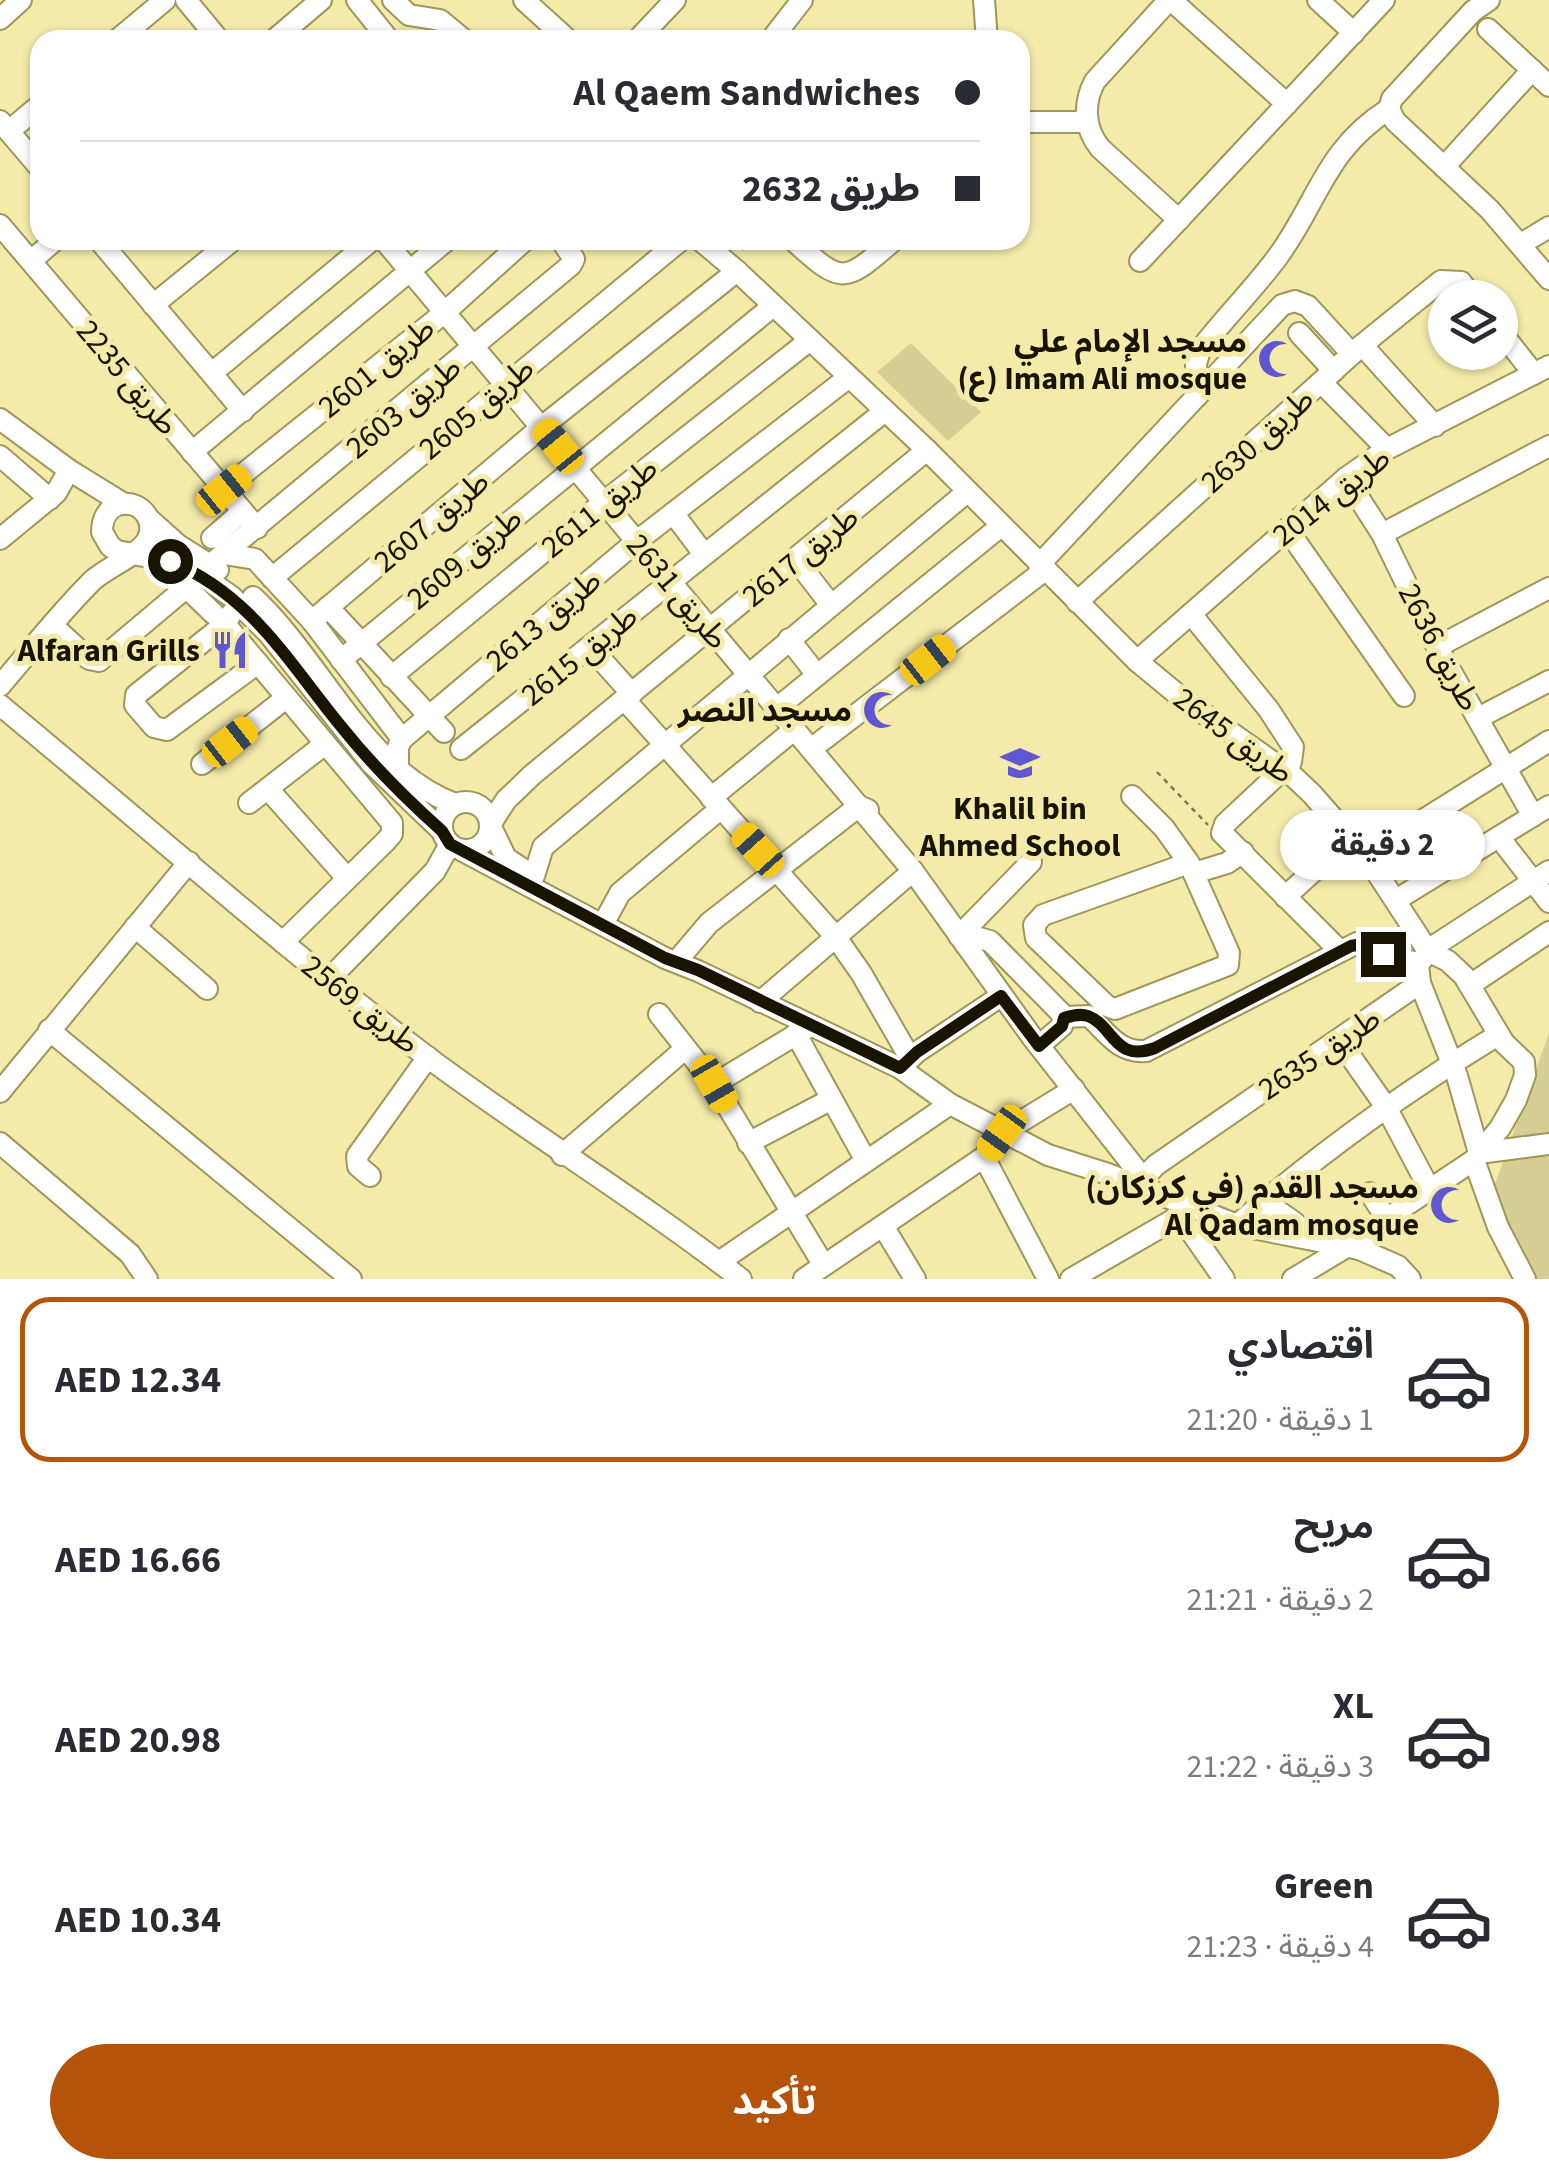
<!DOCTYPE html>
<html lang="ar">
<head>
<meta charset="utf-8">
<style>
  :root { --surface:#fff; --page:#f2f2f3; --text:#2b2b33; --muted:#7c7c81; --line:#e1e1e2; --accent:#b45309 }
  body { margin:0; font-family:"Source Sans 3","Noto Sans Arabic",sans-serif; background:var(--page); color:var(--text); direction:rtl; height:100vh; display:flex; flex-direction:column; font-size:38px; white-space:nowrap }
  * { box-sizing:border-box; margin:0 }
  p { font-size:32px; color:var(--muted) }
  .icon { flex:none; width:55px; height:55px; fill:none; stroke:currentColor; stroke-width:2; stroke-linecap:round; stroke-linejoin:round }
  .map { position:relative; height:1279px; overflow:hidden; direction:ltr }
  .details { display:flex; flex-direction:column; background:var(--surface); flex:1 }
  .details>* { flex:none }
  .guide { position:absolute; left:30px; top:30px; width:1000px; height:220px; border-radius:30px; box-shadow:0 2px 8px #0004; direction:rtl; display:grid; align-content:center; height:220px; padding:0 50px; background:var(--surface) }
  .tools { position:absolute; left:1428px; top:280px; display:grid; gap:20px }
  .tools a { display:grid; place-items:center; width:90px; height:90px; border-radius:50%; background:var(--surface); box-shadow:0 2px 8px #0004; font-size:50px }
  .end { position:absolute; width:45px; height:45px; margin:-22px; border:12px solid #181400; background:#fff; box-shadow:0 0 0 5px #fff }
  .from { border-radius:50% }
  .bubble { position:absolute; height:70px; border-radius:35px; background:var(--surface); box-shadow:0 2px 8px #0004; font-size:32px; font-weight:700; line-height:70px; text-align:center; direction:rtl }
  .car { position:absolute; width:30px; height:60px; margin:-30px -15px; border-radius:12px; box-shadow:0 0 8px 2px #0007; background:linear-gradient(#f5c518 24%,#345 0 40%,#f5c518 0 76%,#345 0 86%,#f5c518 0) }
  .guide b { display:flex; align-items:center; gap:35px; height:95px; font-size:38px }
  .guide b+b { border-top:2px solid var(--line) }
  .guide i { width:25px; height:25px; background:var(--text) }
  ul { padding:18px 0 0; list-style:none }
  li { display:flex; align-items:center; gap:30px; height:165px; margin:0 20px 15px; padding:0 30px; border:5px solid transparent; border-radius:30px }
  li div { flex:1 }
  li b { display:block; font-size:38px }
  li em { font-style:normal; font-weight:700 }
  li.on { border-color:var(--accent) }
  li>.icon { width:90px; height:90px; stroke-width:1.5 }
  .button { display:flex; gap:20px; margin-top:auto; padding:20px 50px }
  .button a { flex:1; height:115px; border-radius:60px; background:var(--accent); color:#fff; font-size:40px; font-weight:700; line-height:115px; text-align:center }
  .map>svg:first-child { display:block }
  .green { fill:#d6ce94 }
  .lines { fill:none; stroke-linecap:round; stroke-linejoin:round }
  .minor-casing { stroke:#9f9659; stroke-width:24 }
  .path { stroke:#7e7850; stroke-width:2.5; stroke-dasharray:5 5; stroke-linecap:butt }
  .minor { stroke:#fff; stroke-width:20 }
  .route { stroke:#181400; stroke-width:12 }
  .labels { text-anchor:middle; stroke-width:10; stroke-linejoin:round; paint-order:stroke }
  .poi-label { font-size:32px; font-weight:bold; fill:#181400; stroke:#f4ebab; text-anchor:end }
  .street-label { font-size:32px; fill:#181400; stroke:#f4ebab }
</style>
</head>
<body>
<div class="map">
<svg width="1549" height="1279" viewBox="0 0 1549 1279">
  <rect width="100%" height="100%" fill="#f4ebab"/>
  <g class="green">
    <polygon points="911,343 981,412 948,441 877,372"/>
    <polygon points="1549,1033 1549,1279 1533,1279 1490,1198"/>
  </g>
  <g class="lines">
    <g class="minor-casing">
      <g id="minor">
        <polyline points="186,0 219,40"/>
        <polyline points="357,0 389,40"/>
        <polyline points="393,0 409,15 440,20 464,40"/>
        <polyline points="524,0 568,40"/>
        <polyline points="984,0 987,40"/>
        <path d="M 1169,0 L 1095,81 C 1083,103 1084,128 1100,148 L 1179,220"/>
        <polyline points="1171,0 1287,104"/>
        <polyline points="1318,0 1354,33"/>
        <polyline points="0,19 21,0"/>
        <polyline points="1488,29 1549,86"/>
        <polyline points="641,36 675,0"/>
        <polyline points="117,40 165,0"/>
        <polyline points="274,40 321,0"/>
        <polyline points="771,40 802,0"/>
        <polyline points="1389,109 1395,121 1490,210 1549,279"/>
        <polyline points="1389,109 1392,99 1473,11 1489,0"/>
        <polyline points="0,121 40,168"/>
        <polyline points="1020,122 1087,122"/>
        <polyline points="9,131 40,105"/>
        <polyline points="1444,167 1532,70"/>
        <polyline points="0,225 257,528"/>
        <polyline points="99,240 243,411"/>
        <polyline points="384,240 913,871 1032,1037 1142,1177"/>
        <polyline points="700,240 737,271 927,450 1137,661 1183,699 1294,777 1312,794 1366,856 1428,951 1448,961 1464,976 1504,1043 1524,1062 1525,1075 1516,1100 1500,1128 1474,1160 1399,1210 1382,1227 1373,1230 1359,1249"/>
        <path d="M 793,240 C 843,286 844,283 894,240"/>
        <polyline points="1521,244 1549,227"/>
        <polyline points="31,261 55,240"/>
        <polyline points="1140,261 1384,0"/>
        <polyline points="153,305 233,240"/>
        <polyline points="1500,331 1534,374"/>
        <polyline points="1299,333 1334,371"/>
        <polyline points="1362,345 1435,426"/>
        <polyline points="212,373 372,240"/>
        <polyline points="1321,382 1387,449"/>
        <path d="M 1197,396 L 1196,364 L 1200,350 C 1225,317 1255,288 1279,255 C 1319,199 1326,149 1389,109"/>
        <polyline points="0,419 69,470 124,504"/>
        <polyline points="192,452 447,240"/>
        <polyline points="0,456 50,499"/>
        <polyline points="1346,478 1382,534 1437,647 1533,816"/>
        <polyline points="223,490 444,313 525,240"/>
        <polyline points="673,513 704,554"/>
        <polyline points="149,519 178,545 218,570"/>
        <polyline points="1287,529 1404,696"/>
        <polyline points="1382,534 1549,446"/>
        <polyline points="212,538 242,512"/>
        <polyline points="0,539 56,493 69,470"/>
        <polyline points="224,554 255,559 312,621 402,739"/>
        <polyline points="796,560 831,605"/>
        <polyline points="210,565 571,265 574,259 561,240"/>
        <polyline points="1039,565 1282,305 1295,301 1308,306 1352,354"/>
        <polyline points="272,578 681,240"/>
        <polyline points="187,588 214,614"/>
        <path d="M 253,597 C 322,661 364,770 455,804"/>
        <polyline points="1077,602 1362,345 1441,281 1461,282 1473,298"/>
        <polyline points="328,607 444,732"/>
        <polyline points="231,614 225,624 136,695 135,705 154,727 167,730 258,663"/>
        <polyline points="1191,614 1269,710 1293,747 1291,762 1225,824 1222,833 1340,951"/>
        <polyline points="312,621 543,426 737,271"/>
        <polyline points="225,624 392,823 392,834 386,841 283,942"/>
        <polyline points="52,625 89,659 99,661 201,575"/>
        <polyline points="789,639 817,675"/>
        <polyline points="590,647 632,694"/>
        <polyline points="1437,647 1549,588"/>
        <polyline points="341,660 773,306"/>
        <polyline points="1137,661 1346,478 1387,449 1549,366"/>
        <polyline points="391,677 604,502 810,340"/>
        <path d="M 0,686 C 30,651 59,614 92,581 C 106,568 140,554 147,540 C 157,522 142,501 122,504 C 108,506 102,519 102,532 L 110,546 L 117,551 L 170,561 L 201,575 L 232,597 L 269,634 L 371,763 L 442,831"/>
        <polyline points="625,700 835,936 861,973 910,1058"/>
        <path d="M 0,705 C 142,822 280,945 426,1056 C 529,1133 639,1200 741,1279"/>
        <polyline points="777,708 1001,526"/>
        <polyline points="1478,718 1549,681"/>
        <polyline points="461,749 885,411"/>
        <polyline points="811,749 1045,570"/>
        <polyline points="202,764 286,698"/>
        <polyline points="398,770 398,747 402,739 637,541 849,377"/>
        <polyline points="268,789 347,878"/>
        <polyline points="1132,796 1164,828 1189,863 1229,953 1228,965 1115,1009 1107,1006 1036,938 1034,925 1043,915 1189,863"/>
        <polyline points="711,798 795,729"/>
        <circle cx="466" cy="826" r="24"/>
        <polyline points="249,803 325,744"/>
        <polyline points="1499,837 1549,902"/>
        <polyline points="461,850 665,958 698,971 900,1068 950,1104 1048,1155 1108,1174 1237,1225 1359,1249 1398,1266 1410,1279"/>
        <polyline points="1366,856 1549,741"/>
        <polyline points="1194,873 1227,863 1243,852"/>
        <polyline points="532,875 506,858 490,825 506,800 532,775 927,450"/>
        <polyline points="534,876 543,847 967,492"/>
        <polyline points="1285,897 1350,838"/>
        <polyline points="1396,900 1549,806"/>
        <polyline points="608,915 620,893 720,809"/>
        <polyline points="135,927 207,989"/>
        <polyline points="959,936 1031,862"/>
        <polyline points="965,944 979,938 990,941 1063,1015 1062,1026 1039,1046"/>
        <polyline points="681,956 709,923 859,806 868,810"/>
        <polyline points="328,980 435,871 450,844"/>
        <polyline points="1470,985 1549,932"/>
        <polyline points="760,1002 913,871"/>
        <polyline points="659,1014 714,1084 823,1264"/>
        <path d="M 1064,1017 L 1089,1016 C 1107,1032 1118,1053 1146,1051 L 1357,943 L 1418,964"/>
        <polyline points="49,1030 351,1279"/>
        <polyline points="796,1034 866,1161"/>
        <polyline points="1339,1040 1386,1107 1430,1190"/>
        <polyline points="901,1067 917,1052 1001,996"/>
        <polyline points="714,1084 807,1028"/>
        <polyline points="0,1092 189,862"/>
        <polyline points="0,1143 130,1254 147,1279"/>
        <polyline points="748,1143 830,1100"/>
        <polyline points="1479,1153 1457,1076 1420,983 1418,964 1434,946 1549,871"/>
        <polyline points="1479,1153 1549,1144"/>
        <polyline points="562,1155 685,1049"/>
        <polyline points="984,1157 1048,1279"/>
        <polyline points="1474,1160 1498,1227 1525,1279"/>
        <polyline points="370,1176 358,1166 357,1156 428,1057"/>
        <polyline points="1138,1184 1156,1165 1420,983"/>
        <polyline points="1370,1193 1383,1213 1391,1217"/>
        <polyline points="1264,1201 1295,1223 1301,1237"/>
        <polyline points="1180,1216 1224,1279"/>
        <path d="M 1237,1225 C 1319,1153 1406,1091 1498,1035"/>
        <polyline points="883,1226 915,1279"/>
        <polyline points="719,1262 950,1104"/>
        <polyline points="804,1279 984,1157 1002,1133 1074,1089"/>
        <polyline points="1071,1279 1192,1209"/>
        <polyline points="1293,1279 1348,1246"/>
      </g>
    </g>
    <g class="path">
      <polyline points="742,250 751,240"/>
      <polyline points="1157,772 1208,825"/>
    </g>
    <use href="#minor" class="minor"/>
  </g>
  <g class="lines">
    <path class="route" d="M 170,561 C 251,595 287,660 340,725 C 371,764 405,798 442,831 L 450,844 L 665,958 L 698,970 L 900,1068 L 917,1052 L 1001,996 L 1039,1046 L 1062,1026 L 1064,1018 C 1071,1016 1080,1013 1088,1016 C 1114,1026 1114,1063 1155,1048 L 1351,946 L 1362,944 L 1383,954"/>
  </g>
  <defs>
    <g id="mosque-bare" transform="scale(3)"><path d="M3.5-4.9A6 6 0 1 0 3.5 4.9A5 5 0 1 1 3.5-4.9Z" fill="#5e57cf" stroke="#f4ebab" stroke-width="2.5" paint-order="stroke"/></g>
    <g id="restaurant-bare" transform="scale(3)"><path d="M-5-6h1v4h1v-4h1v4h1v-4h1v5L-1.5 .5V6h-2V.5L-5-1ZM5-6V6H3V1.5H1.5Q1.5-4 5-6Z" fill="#5e57cf" stroke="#f4ebab" stroke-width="2.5" paint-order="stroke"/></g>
    <g id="school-bare" transform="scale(3)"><path d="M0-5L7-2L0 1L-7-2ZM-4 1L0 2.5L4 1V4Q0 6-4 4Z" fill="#5e57cf" stroke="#f4ebab" stroke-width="2.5" paint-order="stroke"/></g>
  </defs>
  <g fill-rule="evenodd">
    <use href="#mosque-bare" x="1277" y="359"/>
    <use href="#restaurant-bare" x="230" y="650"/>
    <use href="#mosque-bare" x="882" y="710"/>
    <use href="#school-bare" x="1020" y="763"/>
    <use href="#mosque-bare" x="1449" y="1205"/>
  </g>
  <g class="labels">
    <g class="poi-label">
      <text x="1247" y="352">مسجد الإمام علي<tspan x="1247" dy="37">(ع) Imam Ali mosque</tspan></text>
      <text x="200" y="661">Alfaran Grills</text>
      <text x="852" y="721">مسجد النصر</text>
      <text x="1020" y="819" text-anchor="middle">Khalil bin<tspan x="1020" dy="37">Ahmed School</tspan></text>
      <text x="1419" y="1198">مسجد القدم (في كرزكان)<tspan x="1419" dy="37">Al Qadam mosque</tspan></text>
    </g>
    <g class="street-label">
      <text transform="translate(376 367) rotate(-39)" y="11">طريق 2601</text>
      <text transform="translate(128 377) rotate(50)" y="11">طريق 2235</text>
      <text transform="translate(403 407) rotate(-40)" y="11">طريق 2603</text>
      <text transform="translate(476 408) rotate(-40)" y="11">طريق 2605</text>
      <text transform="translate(1257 440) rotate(-42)" y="11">طريق 2630</text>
      <text transform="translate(1331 496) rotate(-38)" y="11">طريق 2014</text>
      <text transform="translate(599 507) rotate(-39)" y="11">طريق 2611</text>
      <text transform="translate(431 521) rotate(-40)" y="11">طريق 2607</text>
      <text transform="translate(800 556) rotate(-39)" y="11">طريق 2617</text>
      <text transform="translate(464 558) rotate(-40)" y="11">طريق 2609</text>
      <text transform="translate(678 591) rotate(50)" y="11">طريق 2631</text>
      <text transform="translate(543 620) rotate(-40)" y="11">طريق 2613</text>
      <text transform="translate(1440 647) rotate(62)" y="11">طريق 2636</text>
      <text transform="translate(579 655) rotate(-39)" y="11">طريق 2615</text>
      <text transform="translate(1234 735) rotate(36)" y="11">طريق 2645</text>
      <text transform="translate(361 1004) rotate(38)" y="11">طريق 2569</text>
      <text transform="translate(1319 1053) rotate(-34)" y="11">طريق 2635</text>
    </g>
  </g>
</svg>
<div class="tools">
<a><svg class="icon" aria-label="layers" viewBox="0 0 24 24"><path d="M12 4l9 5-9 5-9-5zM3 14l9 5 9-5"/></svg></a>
</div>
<i class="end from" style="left:170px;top:561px"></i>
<i class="end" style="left:1383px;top:954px"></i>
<div class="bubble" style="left:1280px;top:810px;width:205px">2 دقيقة</div>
<i class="car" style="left:558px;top:446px;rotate:321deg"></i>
<i class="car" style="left:224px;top:490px;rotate:51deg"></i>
<i class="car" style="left:928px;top:660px;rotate:52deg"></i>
<i class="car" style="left:230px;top:742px;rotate:52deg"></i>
<i class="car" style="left:758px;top:850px;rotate:318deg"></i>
<i class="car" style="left:714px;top:1084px;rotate:150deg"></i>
<i class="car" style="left:1002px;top:1133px;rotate:216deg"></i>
<div class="guide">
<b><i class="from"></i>Al Qaem Sandwiches</b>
<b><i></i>طريق 2632</b>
</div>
</div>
<section class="details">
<ul>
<li class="on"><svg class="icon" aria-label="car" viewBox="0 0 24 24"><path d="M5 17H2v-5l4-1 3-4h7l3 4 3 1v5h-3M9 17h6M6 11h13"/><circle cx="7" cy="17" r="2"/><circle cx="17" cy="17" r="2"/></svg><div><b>اقتصادي</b><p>1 دقيقة · 21:20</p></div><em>AED 12.34</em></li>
<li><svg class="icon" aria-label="car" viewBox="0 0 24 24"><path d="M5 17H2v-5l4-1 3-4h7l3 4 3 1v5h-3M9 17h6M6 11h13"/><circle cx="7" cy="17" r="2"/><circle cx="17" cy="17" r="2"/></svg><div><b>مريح</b><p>2 دقيقة · 21:21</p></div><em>AED 16.66</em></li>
<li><svg class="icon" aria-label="car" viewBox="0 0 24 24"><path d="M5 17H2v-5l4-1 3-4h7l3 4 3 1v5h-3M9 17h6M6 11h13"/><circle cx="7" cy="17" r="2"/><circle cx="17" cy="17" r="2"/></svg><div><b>XL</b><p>3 دقيقة · 21:22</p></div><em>AED 20.98</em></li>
<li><svg class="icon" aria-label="car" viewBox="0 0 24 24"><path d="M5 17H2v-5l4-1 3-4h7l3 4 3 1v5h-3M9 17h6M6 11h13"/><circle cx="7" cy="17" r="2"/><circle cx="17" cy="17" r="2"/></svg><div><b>Green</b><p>4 دقيقة · 21:23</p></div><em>AED 10.34</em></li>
</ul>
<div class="button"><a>تأكيد</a></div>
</section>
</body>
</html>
